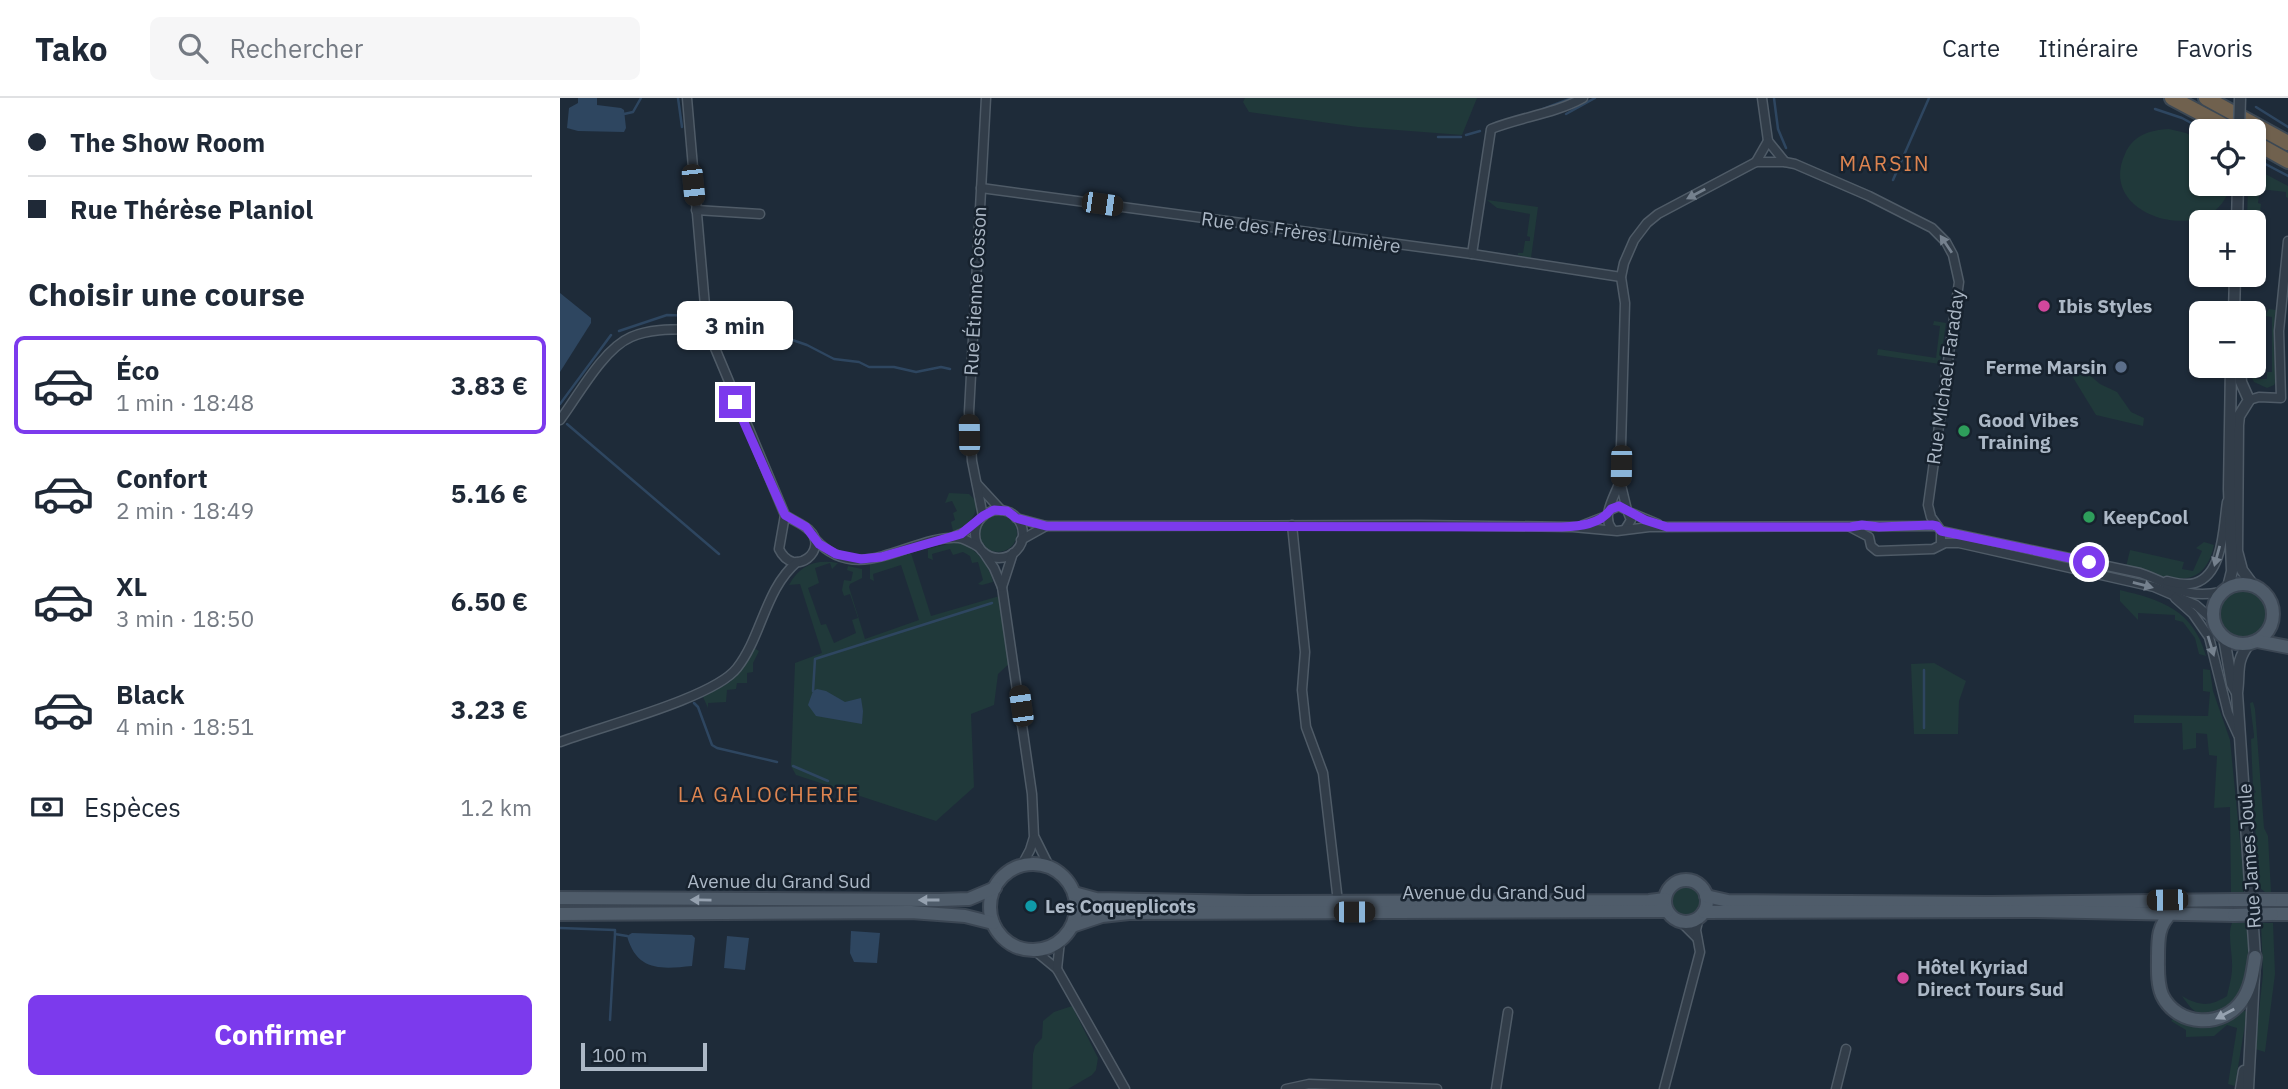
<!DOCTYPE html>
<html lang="fr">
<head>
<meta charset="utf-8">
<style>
  :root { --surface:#fff; --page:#f6f6f7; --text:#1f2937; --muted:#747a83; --line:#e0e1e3; --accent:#7c3aed }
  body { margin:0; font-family:"IBM Plex Sans",sans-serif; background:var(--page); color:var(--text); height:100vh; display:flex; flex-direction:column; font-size:26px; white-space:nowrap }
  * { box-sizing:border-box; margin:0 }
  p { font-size:23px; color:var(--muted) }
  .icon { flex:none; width:38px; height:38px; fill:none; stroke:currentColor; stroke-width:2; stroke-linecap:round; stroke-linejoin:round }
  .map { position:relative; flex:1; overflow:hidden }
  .details { display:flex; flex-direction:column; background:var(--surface); width:560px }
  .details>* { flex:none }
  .top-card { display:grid; align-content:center; height:154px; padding:0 28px; background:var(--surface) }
  .fabs { position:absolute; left:1629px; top:21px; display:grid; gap:14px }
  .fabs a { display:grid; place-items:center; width:77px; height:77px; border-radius:10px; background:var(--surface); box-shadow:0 2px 5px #0004; font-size:35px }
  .scale { position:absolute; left:21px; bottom:18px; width:126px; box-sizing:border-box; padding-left:7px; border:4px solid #acb8c6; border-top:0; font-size:19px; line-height:24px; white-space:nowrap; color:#acb8c6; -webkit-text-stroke:5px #17222e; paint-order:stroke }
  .end { position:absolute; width:32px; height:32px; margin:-16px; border:9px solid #7c3aed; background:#fff; box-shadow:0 0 0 4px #fff }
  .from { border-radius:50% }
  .bubble { position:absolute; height:49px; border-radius:10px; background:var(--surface); box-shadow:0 2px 5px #0004; font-size:23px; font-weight:800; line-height:49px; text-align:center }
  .car { position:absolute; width:21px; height:42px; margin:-21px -10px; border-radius:9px; box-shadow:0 0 5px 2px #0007; background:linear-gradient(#222 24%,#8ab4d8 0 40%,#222 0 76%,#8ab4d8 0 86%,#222 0) }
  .top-card b { display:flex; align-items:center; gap:24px; height:66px; font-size:26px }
  .top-card b+b { border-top:2px solid var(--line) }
  .top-card i { width:18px; height:18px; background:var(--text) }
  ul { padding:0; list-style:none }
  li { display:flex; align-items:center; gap:21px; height:98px; margin:0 14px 10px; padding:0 14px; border:4px solid transparent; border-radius:10px }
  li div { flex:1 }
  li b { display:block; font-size:26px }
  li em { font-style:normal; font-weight:800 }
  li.selected { border-color:var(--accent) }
  li>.icon { width:63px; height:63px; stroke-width:1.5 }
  h2 { padding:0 28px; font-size:32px; line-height:84px }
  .pay { display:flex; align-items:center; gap:18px; height:77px; padding:0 28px; font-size:26px }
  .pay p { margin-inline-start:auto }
  .primary-button { display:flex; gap:14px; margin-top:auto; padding:14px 28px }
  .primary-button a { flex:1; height:80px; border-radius:10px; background:var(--accent); color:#fff; font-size:28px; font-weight:800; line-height:80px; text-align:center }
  header { display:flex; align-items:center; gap:42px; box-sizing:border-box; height:98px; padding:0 35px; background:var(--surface); border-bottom:2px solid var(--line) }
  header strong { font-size:33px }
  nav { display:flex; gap:38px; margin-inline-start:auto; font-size:24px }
  .search { width:490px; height:63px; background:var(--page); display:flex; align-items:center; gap:18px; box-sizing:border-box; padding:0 24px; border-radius:10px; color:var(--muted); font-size:26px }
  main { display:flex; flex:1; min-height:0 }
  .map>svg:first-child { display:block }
  .green { fill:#20393a }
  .water { fill:#2e4660 }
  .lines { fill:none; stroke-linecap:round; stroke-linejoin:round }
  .stream { stroke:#2e4660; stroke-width:2.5 }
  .minor-casing { stroke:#4f5b67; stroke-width:11 }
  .tertiary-casing { stroke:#4f5b67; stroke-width:13 }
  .primary-casing { stroke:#3b4653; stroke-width:16 }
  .motorway-casing { stroke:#3c4854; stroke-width:18 }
  .minor { stroke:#323d49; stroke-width:8 }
  .tertiary { stroke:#323d49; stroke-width:10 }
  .primary { stroke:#4f5c6a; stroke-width:12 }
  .motorway { stroke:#70614e; stroke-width:14 }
  .tertiary-bridge-casing { stroke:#4f5b67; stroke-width:13; stroke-linecap:butt }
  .primary-bridge-casing { stroke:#3b4653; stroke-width:16; stroke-linecap:butt }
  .tertiary-bridge { stroke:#323d49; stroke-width:10 }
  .primary-bridge { stroke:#4f5c6a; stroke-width:12 }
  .oneway { fill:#75818e }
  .oneway2 { fill:#95a1af }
  .route { stroke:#7c3aed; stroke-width:9 }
  .hotel-dot { fill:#d1479c; stroke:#17222e; stroke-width:2.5 }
  .service-dot { fill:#5c6f8a; stroke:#17222e; stroke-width:2.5 }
  .leisure-dot { fill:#2e9e5b; stroke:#17222e; stroke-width:2.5 }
  .culture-dot { fill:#0f9aa8; stroke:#17222e; stroke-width:2.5 }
  .labels { text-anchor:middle; stroke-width:5; stroke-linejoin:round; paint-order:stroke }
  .street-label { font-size:19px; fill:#acb8c6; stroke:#17222e }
  .poi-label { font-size:19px; font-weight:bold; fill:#acb8c6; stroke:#17222e; text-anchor:start }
  .neighbourhood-label { font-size:21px; letter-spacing:2px; fill:#dd8450; stroke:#17222e }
</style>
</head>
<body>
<header>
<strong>Tako</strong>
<div class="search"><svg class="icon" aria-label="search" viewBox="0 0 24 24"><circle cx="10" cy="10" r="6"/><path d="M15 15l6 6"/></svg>Rechercher</div>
<nav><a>Carte</a><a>Itinéraire</a><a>Favoris</a></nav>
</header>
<main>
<section class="details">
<div class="top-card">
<b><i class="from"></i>The Show Room</b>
<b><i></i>Rue Thérèse Planiol</b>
</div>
<h2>Choisir une course</h2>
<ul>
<li class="selected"><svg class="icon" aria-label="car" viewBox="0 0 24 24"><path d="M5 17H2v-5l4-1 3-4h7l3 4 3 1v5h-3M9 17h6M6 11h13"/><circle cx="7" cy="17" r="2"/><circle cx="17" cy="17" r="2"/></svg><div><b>Éco</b><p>1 min · 18:48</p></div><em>3.83 €</em></li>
<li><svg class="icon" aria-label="car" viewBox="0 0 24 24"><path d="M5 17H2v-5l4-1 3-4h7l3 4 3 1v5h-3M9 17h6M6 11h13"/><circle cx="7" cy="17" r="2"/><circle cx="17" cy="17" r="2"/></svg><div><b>Confort</b><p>2 min · 18:49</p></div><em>5.16 €</em></li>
<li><svg class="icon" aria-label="car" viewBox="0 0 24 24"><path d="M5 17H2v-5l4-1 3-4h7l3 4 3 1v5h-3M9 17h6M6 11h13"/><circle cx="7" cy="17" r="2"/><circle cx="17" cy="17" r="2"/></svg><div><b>XL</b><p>3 min · 18:50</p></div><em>6.50 €</em></li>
<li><svg class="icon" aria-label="car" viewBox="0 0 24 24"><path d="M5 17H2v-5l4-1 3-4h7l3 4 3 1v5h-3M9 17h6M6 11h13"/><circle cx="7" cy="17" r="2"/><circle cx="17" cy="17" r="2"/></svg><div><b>Black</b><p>4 min · 18:51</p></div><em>3.23 €</em></li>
</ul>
<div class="pay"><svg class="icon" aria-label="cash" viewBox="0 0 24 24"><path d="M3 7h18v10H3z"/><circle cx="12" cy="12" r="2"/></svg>Espèces<p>1.2 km</p></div>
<div class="primary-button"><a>Confirmer</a></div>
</section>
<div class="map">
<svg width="1728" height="991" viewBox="0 0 1728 991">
  <rect width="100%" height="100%" fill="#1e2b39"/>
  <g class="green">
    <polygon points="685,0 917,0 902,37 798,29 689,14 683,4"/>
    <path d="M 1609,31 L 1626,35 L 1641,43 L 1642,86 L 1670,86 C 1660,151 1534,123 1565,56 C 1573,37 1590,32 1609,31 Z"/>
    <polygon points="1694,70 1728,88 1728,100 1726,99 1726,94 1700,91 1698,105 1701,106 1696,155 1694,124 1687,124 1688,86 1694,86"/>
    <polygon points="927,102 978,109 971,160 958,157 958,155 963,155 965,143 970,143 970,139 967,138 970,116 937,110"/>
    <polygon points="1709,211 1716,212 1717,281 1714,287 1707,290 1694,284 1690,276 1696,275 1696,281 1707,281 1707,274 1712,274 1712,219 1705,218"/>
    <polygon points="1374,223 1386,225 1380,266 1317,257 1318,251 1376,260 1380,228 1373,227"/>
    <polygon points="1506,268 1521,270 1540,286 1557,294 1571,314 1584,320 1583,328 1536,317"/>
    <path d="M 389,395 L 409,396 L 417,404 C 416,419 408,429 393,433 L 391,424 L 395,422 L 393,415 L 397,413 L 392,403 L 385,405 Z"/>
    <circle cx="438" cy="435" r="19"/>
    <path d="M 396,444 L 403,444 C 417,454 430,467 433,484 L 422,487 L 418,486 L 423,482 L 418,464 L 412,465 L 410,458 L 403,454 L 393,457 L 390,451 L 372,456 L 373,462 L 368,460 L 368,451 Z"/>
    <path d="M 1644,444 L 1654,447 C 1643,499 1603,477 1566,469 L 1570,452 L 1624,464 L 1622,471 L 1633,473 L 1642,453 L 1636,450 Z"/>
    <path d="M 351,455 L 371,518 L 443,497 L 454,561 L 438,576 L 434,607 L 411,616 L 414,689 L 376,723 L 236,677 L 231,668 L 235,565 L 262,555 L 240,486 L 229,487 C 240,467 256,461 278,465 L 272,471 L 270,465 L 255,470 L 259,485 L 248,490 L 260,524 L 261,527 L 266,526 L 274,545 L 296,535 L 292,522 L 298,520 L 290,496 L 284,498 L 282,492 L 284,482 L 291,483 L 293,474 L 287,472 L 288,468 L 302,471 L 302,480 L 290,486 L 289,489 L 305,541 L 359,522 L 341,467 L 313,476 L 314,483 L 310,481 L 310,466 Z"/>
    <circle cx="1683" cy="515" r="24"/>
    <path d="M 1560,492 C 1602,502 1633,512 1646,558 L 1639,556 L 1635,540 L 1623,524 L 1615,522 L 1615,517 L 1578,515 L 1578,522 L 1560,503 Z"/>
    <polygon points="194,550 199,553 193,565 193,574 187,575 187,585 177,585 176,591 167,592 166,604 148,605 148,610 143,599 170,584 187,564"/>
    <polygon points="1374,565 1406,583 1399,603 1398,636 1354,636 1351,566"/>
    <polygon points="1643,571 1650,572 1653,593 1670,642 1685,794 1671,794 1670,709 1654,710 1657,658 1649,657 1647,636 1636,635 1636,650 1623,652 1622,625 1574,625 1574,617 1648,618 1650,594 1643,593"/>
    <polygon points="1693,604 1695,611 1704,730 1708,738 1711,794 1705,794 1699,789 1693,696 1696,694 1693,690 1691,641 1694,640 1694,637 1690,605"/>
    <circle cx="1125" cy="802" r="15"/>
    <path d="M 1672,825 L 1690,825 C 1688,846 1690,871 1685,891 C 1680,907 1657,923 1641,917 C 1632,913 1627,905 1622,898 C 1639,908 1650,909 1667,898 C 1669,889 1672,879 1672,870 C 1673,856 1667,837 1672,825 Z"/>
    <polygon points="1701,825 1713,825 1715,876 1705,954 1695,951 1703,876"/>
    <polygon points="512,908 538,960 536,972 532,977 508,991 472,991 473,956 475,948 482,940 483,923 494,914"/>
    <polygon points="1681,911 1687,914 1675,988 1668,986 1669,980 1677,930 1667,927 1654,938 1626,939 1626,932 1611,923 1616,918 1631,924"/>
  </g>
  <g class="water">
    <polygon points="18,0 37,0 37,7 61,10 64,12 66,30 64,34 18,33 7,30 9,10 18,5"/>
    <polygon points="0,195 31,220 31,225 0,274"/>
    <polygon points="257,591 266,593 285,604 301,600 303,613 302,626 256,618 248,607 253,593"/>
    <polygon points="291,833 320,835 317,865 294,864 290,855"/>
    <path d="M 72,835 L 132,837 L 135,840 L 132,868 C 102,871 77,874 67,838 Z"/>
    <polygon points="167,838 189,840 185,872 164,870"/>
  </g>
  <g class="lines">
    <g class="stream">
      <polyline points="118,0 122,29"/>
      <polyline points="1214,0 1218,31 1226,50"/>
      <polyline points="1696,9 1728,29"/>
      <polyline points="983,11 1012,0"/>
      <polyline points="1595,11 1622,20 1646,33"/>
      <polyline points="64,16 73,14 81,0"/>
      <polyline points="1006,16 1035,0"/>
      <polyline points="906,37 920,33"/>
      <polyline points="878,39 901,39"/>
      <polyline points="1694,60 1728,78"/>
      <polyline points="1333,82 1369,0"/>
      <polyline points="158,222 215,236 247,247 274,261 299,264 309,269 334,269 356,274 381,269 390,271"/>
      <polyline points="59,233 107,217 138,218"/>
      <polyline points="0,306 51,237"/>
      <polyline points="7,326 159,456"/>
      <polyline points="1364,572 1364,630"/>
      <polyline points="253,593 255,561 432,505"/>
      <polyline points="134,605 138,609 152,647 157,650 217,664"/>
      <polyline points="233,668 268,683"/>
      <polyline points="0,830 55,832 55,836 67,838"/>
      <polyline points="50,922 55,836"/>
    </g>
    <g class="minor-casing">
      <g id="minor">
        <path d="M 127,0 L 147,231 L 225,417 C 232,422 243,426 249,432 C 270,451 234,482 219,451 L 225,417"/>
        <polyline points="1202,0 1208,43 1225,64"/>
        <polyline points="1196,64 1208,43"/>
        <polyline points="421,90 912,156 1061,179"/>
        <polyline points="136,112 200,116"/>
        <path d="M 912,156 L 931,31 C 961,19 994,16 1023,0"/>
        <polyline points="1689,302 1699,299 1721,300 1719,233 1728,143"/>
        <path d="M 0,322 C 18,298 43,251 71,239 C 94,229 122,232 147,231"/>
        <polyline points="417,386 441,412"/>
        <polyline points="1050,412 1059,408 1067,412 1071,422 1066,430"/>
        <polyline points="1067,412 1060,383 1065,205 1061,179 1064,165 1074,142 1087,125 1098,116 1196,64 1225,64 1235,66 1309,98 1372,130 1386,144 1393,157 1399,184 1368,407 1371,419 1381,433 1381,446"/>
        <circle cx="439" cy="436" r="24"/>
        <polyline points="1069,414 1098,426"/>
        <polyline points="423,418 412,363 409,314 426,0"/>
        <polyline points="456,420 486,428 859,427 1013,429 1057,433 1089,429 1377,428"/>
        <polyline points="732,427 745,554 742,592 746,629 763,675 778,804"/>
        <polyline points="1023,427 1046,418"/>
        <polyline points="1290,429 1309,439 1311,448 1317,453 1373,451 1385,445 1399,445 1594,489 1636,507 1653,522"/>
        <path d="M 1052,431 C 1041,418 1055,398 1060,383"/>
        <path d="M 1381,433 L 1580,475 C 1614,486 1623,502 1661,494"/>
        <polyline points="393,439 405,434 418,424"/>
        <path d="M 255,441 C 299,490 351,436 399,440 C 406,441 413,446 419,449"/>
        <polyline points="461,442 486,428"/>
        <polyline points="424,455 434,470 442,489 472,696 474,739 470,752 462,767"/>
        <path d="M 1607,483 C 1616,485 1626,488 1635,485 C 1664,476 1663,428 1667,404"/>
        <polyline points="442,489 453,455"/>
        <polyline points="1615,500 1633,516 1649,539 1668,615 1678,637"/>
        <path d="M 0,644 C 39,629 154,600 177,570 C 202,538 205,491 237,464"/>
        <polyline points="475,740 489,768"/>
        <polyline points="1121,824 1137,840"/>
        <polyline points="474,852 497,871 565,991"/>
        <polyline points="497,871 500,843"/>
        <polyline points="726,991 749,986 877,991"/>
        <polyline points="936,991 948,914"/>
        <polyline points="1104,991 1140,854 1136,832 1139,819"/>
        <polyline points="1276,991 1286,951"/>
      </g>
    </g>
    <g class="tertiary-casing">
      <g id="tertiary">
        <polyline points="1677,124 1678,86"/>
        <polyline points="1674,215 1675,177"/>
        <polyline points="1680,268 1681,284 1689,302 1679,318 1678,327 1677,453 1682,472 1693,487"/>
        <polyline points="1668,489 1672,473 1669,391 1671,268"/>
        <polyline points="1664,540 1672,586 1676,593"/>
        <polyline points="1681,991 1684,973"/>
        <path d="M 1688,991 L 1695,859 L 1677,595 C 1680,573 1675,564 1689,546"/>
      </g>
    </g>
    <g class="primary-casing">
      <g id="primary">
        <circle cx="1683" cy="516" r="30"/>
        <polyline points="1697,543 1728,549"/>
        <circle cx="473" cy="809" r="43"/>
        <circle cx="1126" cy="803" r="21"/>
        <polyline points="514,795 536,801 689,804 1089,803 1105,801"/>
        <polyline points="1146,798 1168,803 1429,805 1674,802"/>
        <polyline points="0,800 379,802 409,801 435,790"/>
        <polyline points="1711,802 1728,802"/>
        <polyline points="1144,814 1475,813 1674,817"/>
        <path d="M 1612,814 C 1598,827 1598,840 1598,859 C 1598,871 1597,885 1602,897 C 1617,929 1664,931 1683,901 C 1691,889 1693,873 1695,859"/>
        <polyline points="0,816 351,814 405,818 433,825"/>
        <polyline points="1712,816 1728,816"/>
        <polyline points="512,828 542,818 569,815 1107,813"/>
      </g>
    </g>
    <g class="motorway-casing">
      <g id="motorway">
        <polyline points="1612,0 1674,33"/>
        <polyline points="1646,0 1728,45"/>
        <polyline points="1694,44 1728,63"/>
      </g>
    </g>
    <use href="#minor" class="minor"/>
    <use href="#tertiary" class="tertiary"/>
    <use href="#primary" class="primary"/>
    <use href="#motorway" class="motorway"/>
    <g class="tertiary-bridge-casing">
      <polyline id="tertiary-bridge" points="1679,33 1680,0"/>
    </g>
    <g class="primary-bridge-casing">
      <g id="primary-bridge">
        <polyline points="1674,802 1711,802"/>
        <polyline points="1674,817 1712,816"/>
      </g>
    </g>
    <use href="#tertiary-bridge" class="tertiary-bridge"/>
    <use href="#primary-bridge" class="primary-bridge"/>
  </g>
  <defs><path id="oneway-solid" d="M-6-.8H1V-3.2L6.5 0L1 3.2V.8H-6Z" transform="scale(1.75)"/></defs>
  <g class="oneway">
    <use href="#oneway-solid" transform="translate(1136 96) rotate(152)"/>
    <use href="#oneway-solid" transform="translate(1386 146) rotate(-124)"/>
    <use href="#oneway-solid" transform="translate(1657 458) rotate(105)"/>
    <use href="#oneway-solid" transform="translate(1583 487) rotate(15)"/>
    <use href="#oneway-solid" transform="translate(1651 548) rotate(73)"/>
  </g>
  <g class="oneway2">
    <use href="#oneway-solid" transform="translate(141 802) rotate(-179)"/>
    <use href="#oneway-solid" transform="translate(369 802) rotate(180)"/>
    <use href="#oneway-solid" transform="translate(1665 916) rotate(152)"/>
  </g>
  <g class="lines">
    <path class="route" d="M 175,304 L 225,417 L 246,429 L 259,446 L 276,456 L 301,461 L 321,459 L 401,436 L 423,418 L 434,412 L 447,413 L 456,420 L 486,428 L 1001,429 C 1019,428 1040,427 1051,411 L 1059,408 L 1085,422 L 1107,429 L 1290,429 L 1302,427 L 1319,429 L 1372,427 L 1377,428 L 1381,433 L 1529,464"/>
  </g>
  <g class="hotel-dot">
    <circle cx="1484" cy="208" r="7"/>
    <circle cx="1343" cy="880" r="7"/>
  </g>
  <circle class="service-dot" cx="1561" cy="269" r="7"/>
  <g class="leisure-dot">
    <circle cx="1404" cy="333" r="7"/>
    <circle cx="1529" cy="419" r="7"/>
  </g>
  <circle class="culture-dot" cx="471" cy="808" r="7"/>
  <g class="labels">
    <g class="street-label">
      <text transform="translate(741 134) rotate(8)" y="7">Rue des Frères Lumière</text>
      <text transform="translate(415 193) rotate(-87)" y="7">Rue Étienne Cosson</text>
      <text transform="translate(1385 279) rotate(-82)" y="7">Rue Michael Faraday</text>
      <text transform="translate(1689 758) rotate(-94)" y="7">Rue James Joule</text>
      <text x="219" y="790">Avenue du Grand Sud</text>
      <text x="934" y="801">Avenue du Grand Sud</text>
    </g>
    <g class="poi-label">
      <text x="1498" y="215">Ibis Styles</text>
      <text x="1547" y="276" text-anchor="end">Ferme Marsin</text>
      <text x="1418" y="329">Good Vibes<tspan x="1418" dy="22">Training</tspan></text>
      <text x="1543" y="426">KeepCool</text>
      <text x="485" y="815">Les Coqueplicots</text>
      <text x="1357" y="876">Hôtel Kyriad<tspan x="1357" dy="22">Direct Tours Sud</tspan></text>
    </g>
    <g class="neighbourhood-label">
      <text x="1325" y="73">MARSIN</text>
      <text x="209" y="704">LA GALOCHERIE</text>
    </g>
  </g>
</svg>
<div class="fabs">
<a><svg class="icon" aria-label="locate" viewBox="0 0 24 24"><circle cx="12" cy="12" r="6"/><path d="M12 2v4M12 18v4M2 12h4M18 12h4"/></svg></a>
<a>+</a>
<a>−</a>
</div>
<div class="scale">100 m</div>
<i class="end from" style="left:1529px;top:464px"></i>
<i class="end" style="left:175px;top:304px"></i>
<div class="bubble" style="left:117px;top:203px;width:116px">3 min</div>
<i class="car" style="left:133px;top:87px;rotate:174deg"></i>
<i class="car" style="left:542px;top:106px;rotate:98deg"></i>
<i class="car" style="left:409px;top:337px;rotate:359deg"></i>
<i class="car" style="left:1061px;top:368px;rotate:181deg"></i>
<i class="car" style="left:461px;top:608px;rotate:352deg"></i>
<i class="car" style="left:1607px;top:802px;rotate:269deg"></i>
<i class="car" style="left:794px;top:814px;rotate:90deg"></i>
</div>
</main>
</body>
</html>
